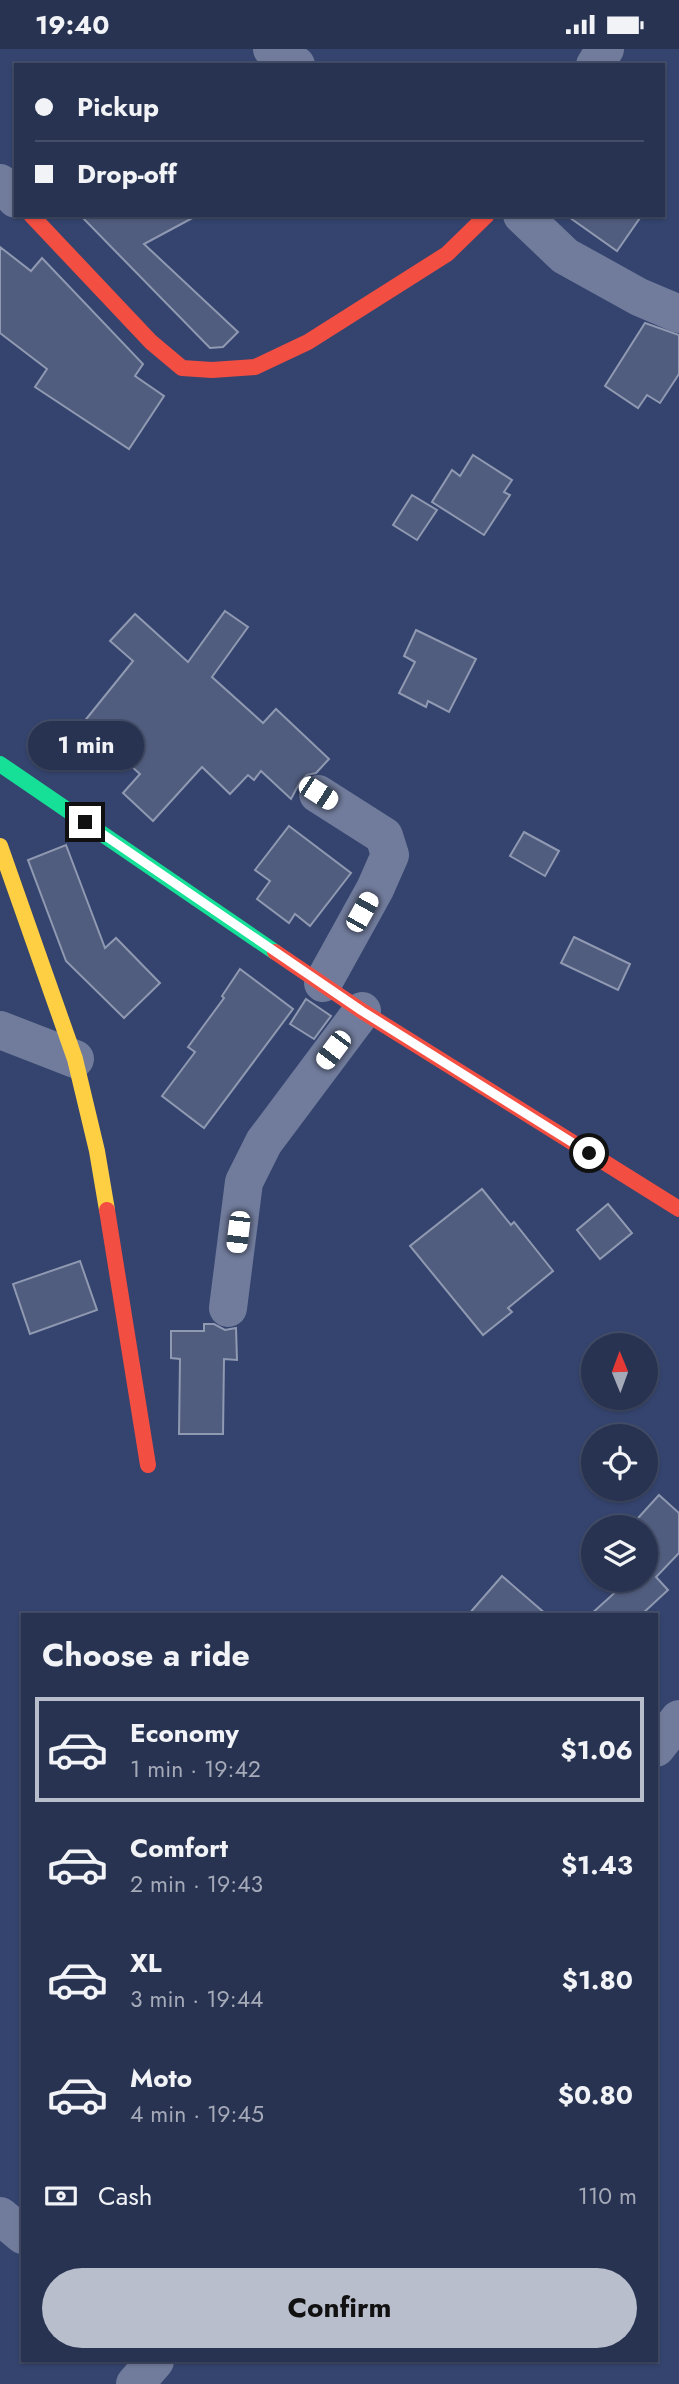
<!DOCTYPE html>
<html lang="en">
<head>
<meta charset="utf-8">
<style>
  :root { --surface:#283352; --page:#303b59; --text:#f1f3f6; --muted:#a5aab8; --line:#444e69; --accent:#b8becc }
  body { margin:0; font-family:Jost,sans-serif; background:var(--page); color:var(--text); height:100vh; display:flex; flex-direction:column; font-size:26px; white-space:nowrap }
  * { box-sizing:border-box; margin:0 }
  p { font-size:23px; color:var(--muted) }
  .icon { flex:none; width:38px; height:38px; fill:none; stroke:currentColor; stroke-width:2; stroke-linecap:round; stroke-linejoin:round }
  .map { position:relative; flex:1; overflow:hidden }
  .side { position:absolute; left:21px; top:1564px; width:637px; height:749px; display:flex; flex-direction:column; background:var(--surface); border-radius:0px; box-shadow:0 2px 5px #0004,0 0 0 2px var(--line) }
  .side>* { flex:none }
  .banner { position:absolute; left:14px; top:14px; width:651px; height:154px; border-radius:0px; box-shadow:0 2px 5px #0004,0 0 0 2px var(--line); display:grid; align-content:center; height:154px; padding:0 21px; background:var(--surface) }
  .needle { width:46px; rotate:359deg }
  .fabs { position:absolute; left:581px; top:1284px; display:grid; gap:14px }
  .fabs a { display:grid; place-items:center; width:77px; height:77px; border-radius:50%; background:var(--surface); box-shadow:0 2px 5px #0004,0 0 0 2px var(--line); font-size:35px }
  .end { position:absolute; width:32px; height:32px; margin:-16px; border:9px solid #fff; background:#111; box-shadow:0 0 0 4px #111 }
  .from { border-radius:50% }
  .bubble { position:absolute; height:49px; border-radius:24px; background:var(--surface); box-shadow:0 2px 5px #0004,0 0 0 2px var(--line); font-size:23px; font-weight:700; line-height:49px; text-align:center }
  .car { position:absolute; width:21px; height:42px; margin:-21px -10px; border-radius:9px; box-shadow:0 0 5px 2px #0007; background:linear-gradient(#fff 24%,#345 0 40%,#fff 0 76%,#345 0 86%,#fff 0) }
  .banner b { display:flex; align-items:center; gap:24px; height:66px; font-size:26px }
  .banner b+b { border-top:2px solid var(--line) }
  .banner i { width:18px; height:18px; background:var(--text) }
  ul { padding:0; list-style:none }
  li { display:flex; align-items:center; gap:21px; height:105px; margin:0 14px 10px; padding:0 7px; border:4px solid transparent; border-radius:0px }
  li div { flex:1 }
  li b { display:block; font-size:26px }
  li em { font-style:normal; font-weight:700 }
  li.selected { border-color:var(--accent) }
  li>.icon { width:63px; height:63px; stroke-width:1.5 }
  h2 { padding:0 21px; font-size:32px; line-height:84px }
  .pay { display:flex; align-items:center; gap:18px; height:77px; padding:0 21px; font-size:26px }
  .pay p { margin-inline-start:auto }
  .action { display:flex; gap:14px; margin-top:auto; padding:14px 21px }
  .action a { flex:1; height:80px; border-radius:42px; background:var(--accent); color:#111; font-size:28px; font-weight:700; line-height:80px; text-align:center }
  .status { display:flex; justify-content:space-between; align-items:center; height:49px; padding:0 35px; background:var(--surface); direction:ltr }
  .status svg { height:19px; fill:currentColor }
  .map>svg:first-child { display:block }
  .building { fill:#515d7e; stroke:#9099b2; stroke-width:2 }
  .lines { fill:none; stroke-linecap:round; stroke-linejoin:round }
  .street { stroke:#717c9c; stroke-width:38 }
  .fast { stroke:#16e098; stroke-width:16 }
  .slow { stroke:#ffcf43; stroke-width:16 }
  .jam { stroke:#f24e42; stroke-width:16 }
  .route { stroke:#fff; stroke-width:9 }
</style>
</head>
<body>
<div class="status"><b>19:40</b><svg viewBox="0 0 49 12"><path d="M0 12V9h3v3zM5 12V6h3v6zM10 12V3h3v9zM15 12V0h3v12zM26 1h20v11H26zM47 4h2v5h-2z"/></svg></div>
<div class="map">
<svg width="679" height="2335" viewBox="0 0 679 2335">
  <rect width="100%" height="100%" fill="#35446e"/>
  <g class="building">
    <polygon points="80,166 198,166 144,195 238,283 223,298 210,299"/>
    <polygon points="566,166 642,166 617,202"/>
    <polygon points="0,198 31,222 42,209 143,315 135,327 164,347 129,400 35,338 47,320 0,284"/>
    <polygon points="645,274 679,286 679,325 660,354 647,346 638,359 605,337"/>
    <polygon points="473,406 512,431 504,443 510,446 484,486 432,453 452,421 460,427"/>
    <polygon points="412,446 437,461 417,491 393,476"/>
    <polygon points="225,562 248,578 212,628 263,674 276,660 329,710 316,724 307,726 300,733 291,750 261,722 254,731 248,726 230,745 202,718 153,772 123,744 140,725 83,674 133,612 110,592 135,565 188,613"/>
    <polygon points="416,581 476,610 449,663 428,652 426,658 399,644 415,613 404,607"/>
    <polygon points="289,777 351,824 310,877 295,865 289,874 257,850 270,832 255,821"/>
    <polygon points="524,783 559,802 545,827 510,807"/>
    <polygon points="66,796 105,899 116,889 160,934 124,969 66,912 28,811"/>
    <polygon points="574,888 630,915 618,941 561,914"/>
    <polygon points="240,920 293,960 204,1079 162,1047 195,1003 188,998 224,949 222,947"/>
    <polygon points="306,950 331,967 314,990 290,975"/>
    <polygon points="482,1140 511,1176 514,1173 553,1222 508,1259 512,1263 483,1286 410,1197"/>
    <polygon points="608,1155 632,1184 600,1210 577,1181"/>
    <polygon points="80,1212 97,1261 30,1285 13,1235"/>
    <polygon points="204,1275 214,1275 225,1281 236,1279 237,1311 224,1310 223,1385 179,1385 180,1310 171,1309 171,1282 204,1282"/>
    <polygon points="659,1446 679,1464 679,1504 656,1528 668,1541 641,1566 590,1566 620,1539 612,1531 646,1531 646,1479 629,1479"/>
    <polygon points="502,1527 547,1566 468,1566"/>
  </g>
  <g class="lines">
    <g class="street">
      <polyline points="272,0 296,16"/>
      <polyline points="595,16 605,0"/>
      <polyline points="0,134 16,150"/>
      <polyline points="522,166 565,207 639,248 679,265"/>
      <polyline points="318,745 384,787 390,806 375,840 323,934"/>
      <polyline points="0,981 75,1010"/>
      <polyline points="228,1259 244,1133 264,1093 362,962"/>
      <polyline points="656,1699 679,1670"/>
      <polyline points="0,2167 23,2186"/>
      <polyline points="135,2335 155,2312"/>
    </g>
    <polyline class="fast" points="0,715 275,903"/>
    <polyline class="slow" points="0,797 75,1010 97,1102 107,1161"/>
    <g class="jam">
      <polyline points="31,166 151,293 182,319 212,321 255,318 308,293 447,205 487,166"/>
      <polyline points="275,903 362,962 679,1160"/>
      <polyline points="107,1161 148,1416"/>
    </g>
  </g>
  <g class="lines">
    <polyline class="route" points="85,773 362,962 589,1104"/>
  </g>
</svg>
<div class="fabs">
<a><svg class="needle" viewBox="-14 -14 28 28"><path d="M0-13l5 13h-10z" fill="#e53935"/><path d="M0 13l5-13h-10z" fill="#a5aab8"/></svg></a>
<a><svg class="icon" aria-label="locate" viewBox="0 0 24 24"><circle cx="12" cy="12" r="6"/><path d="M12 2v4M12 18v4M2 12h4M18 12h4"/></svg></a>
<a><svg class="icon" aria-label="layers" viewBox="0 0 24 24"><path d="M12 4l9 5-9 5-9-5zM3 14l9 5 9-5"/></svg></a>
</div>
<i class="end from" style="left:589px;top:1104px"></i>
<i class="end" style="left:85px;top:773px"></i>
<div class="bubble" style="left:28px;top:672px;width:116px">1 min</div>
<i class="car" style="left:318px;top:744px;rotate:123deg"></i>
<i class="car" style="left:362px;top:863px;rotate:29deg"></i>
<i class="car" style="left:333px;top:1001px;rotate:217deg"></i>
<i class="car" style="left:238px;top:1183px;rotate:187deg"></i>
<div class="banner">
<b><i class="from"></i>Pickup</b>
<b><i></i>Drop-off</b>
</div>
<section class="side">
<h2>Choose a ride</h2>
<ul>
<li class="selected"><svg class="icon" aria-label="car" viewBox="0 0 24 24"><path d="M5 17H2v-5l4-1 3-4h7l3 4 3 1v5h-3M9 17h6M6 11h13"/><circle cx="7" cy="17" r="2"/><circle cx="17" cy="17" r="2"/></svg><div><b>Economy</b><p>1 min · 19:42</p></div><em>$1.06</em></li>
<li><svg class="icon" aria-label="car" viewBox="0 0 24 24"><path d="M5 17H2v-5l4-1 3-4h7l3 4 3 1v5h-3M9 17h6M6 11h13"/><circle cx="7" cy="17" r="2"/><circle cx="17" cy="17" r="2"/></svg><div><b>Comfort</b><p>2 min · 19:43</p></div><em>$1.43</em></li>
<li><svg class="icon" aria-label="car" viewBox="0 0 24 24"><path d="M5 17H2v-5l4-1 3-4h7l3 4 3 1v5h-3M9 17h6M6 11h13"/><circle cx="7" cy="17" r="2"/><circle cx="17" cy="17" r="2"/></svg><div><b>XL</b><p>3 min · 19:44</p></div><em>$1.80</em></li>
<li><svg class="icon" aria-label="car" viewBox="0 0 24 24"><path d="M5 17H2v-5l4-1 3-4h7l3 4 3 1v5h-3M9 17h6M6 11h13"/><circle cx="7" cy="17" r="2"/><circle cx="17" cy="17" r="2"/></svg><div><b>Moto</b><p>4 min · 19:45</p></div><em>$0.80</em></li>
</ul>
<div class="pay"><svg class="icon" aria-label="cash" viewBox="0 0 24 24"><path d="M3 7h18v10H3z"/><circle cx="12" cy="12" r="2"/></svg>Cash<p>110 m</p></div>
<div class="action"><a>Confirm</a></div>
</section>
</div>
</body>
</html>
